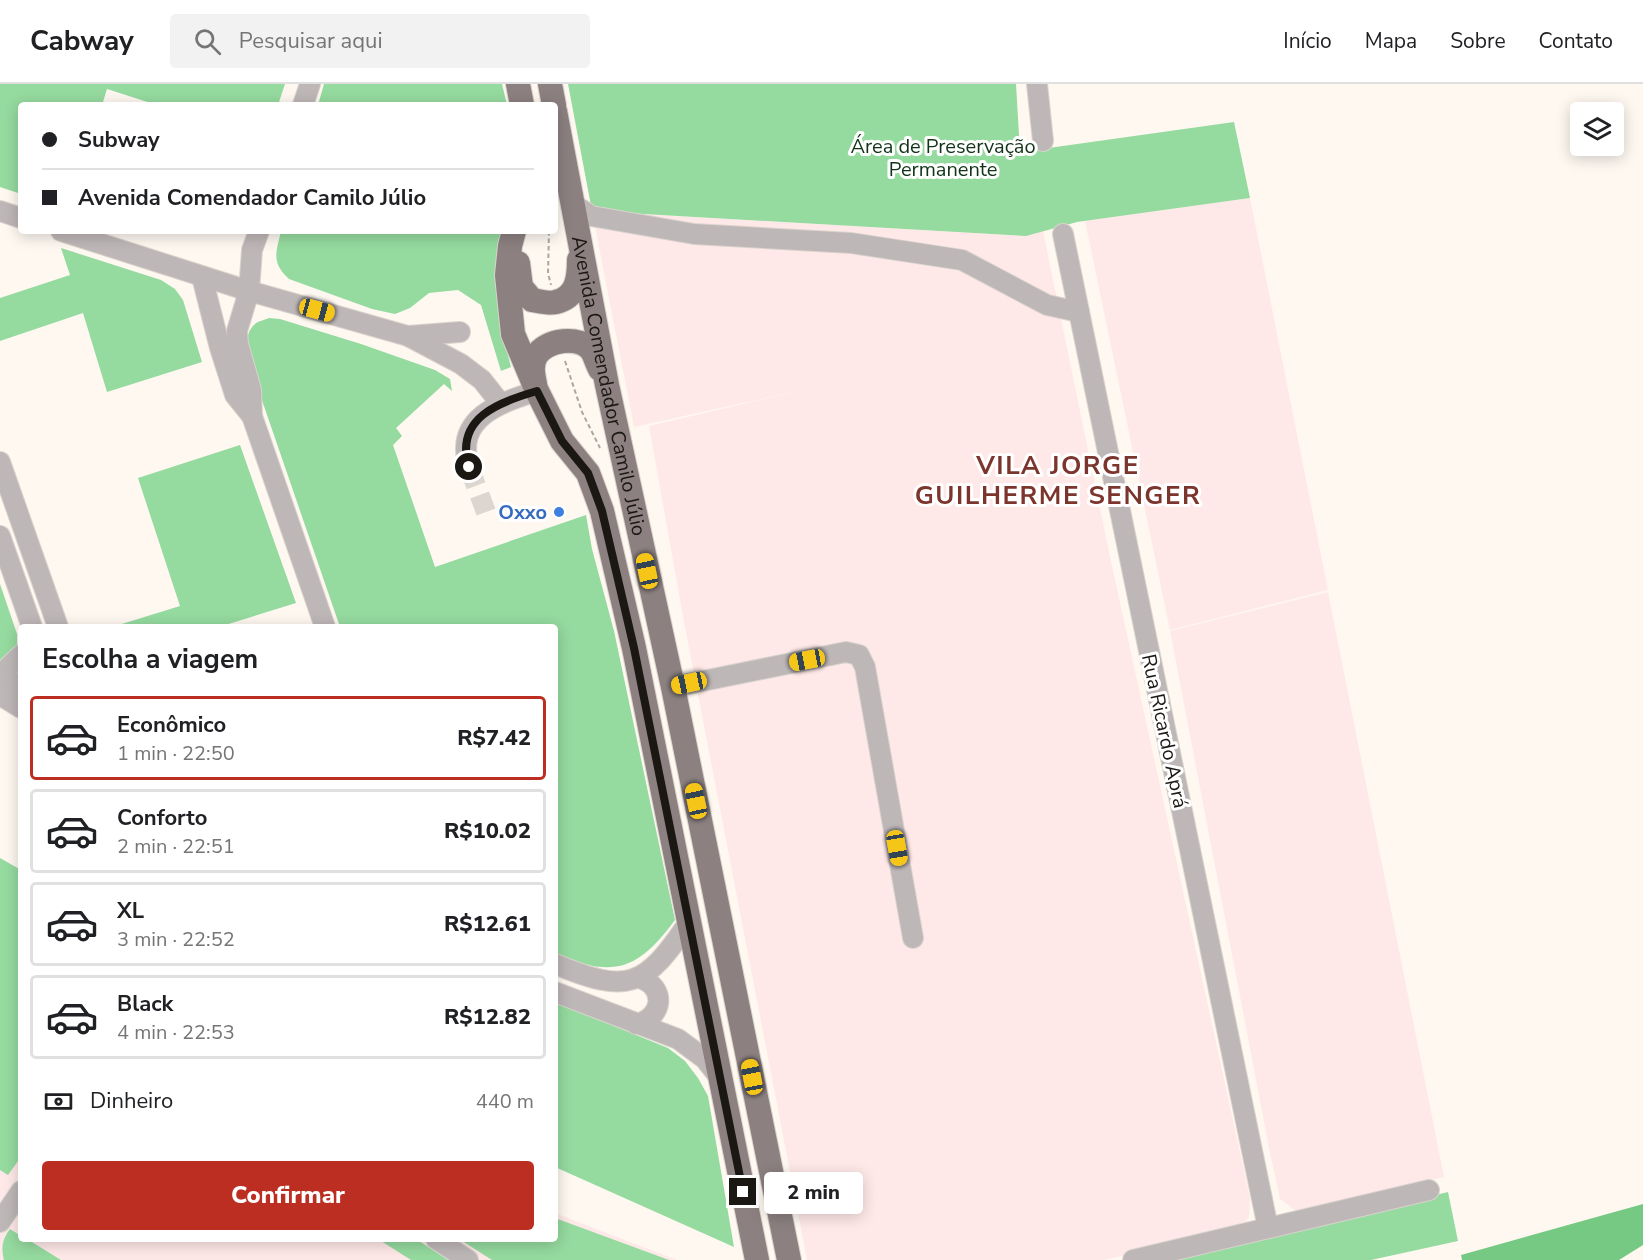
<!DOCTYPE html>
<html lang="pt">
<head>
<meta charset="utf-8">
<style>
  :root { --surface:#fff; --page:#f2f2f2; --text:#202124; --muted:#757577; --line:#e0e0e0; --accent:#bc2e22 }
  body { margin:0; font-family:"Nunito Sans",sans-serif; background:var(--page); color:var(--text); height:100vh; display:flex; flex-direction:column; font-size:22px; white-space:nowrap }
  * { box-sizing:border-box; margin:0 }
  p { font-size:20px; color:var(--muted) }
  .icon { flex:none; width:33px; height:33px; fill:none; stroke:currentColor; stroke-width:2; stroke-linecap:round; stroke-linejoin:round }
  .map { position:relative; flex:1; overflow:hidden }
  .drawer { position:absolute; left:18px; top:540px; width:540px; height:618px; display:flex; flex-direction:column; background:var(--surface); border-radius:6px; box-shadow:0 3px 15px #0003 }
  .drawer>* { flex:none }
  .guide { position:absolute; left:18px; top:18px; width:540px; height:132px; border-radius:6px; box-shadow:0 3px 15px #0003; display:grid; align-content:center; height:132px; padding:0 24px; background:var(--surface) }
  .fabs { position:absolute; left:1570px; top:18px; display:grid; gap:12px }
  .fabs a { display:grid; place-items:center; width:54px; height:54px; border-radius:6px; background:var(--surface); box-shadow:0 3px 15px #0003; font-size:30px }
  .end { position:absolute; width:27px; height:27px; margin:-14px; border:8px solid #1b1713; background:#fff; box-shadow:0 0 0 3px #fff }
  .from { border-radius:50% }
  .bubble { position:absolute; height:42px; border-radius:6px; background:var(--surface); box-shadow:0 3px 15px #0003; font-size:20px; font-weight:800; line-height:42px; text-align:center }
  .car { position:absolute; width:18px; height:36px; margin:-18px -9px; border-radius:8px; box-shadow:0 0 4px 2px #0007; background:linear-gradient(#f5c518 24%,#345 0 40%,#f5c518 0 76%,#345 0 86%,#f5c518 0) }
  .guide b { display:flex; align-items:center; gap:21px; height:57px; font-size:22px }
  .guide b+b { border-top:2px solid var(--line) }
  .guide i { width:15px; height:15px; background:var(--text) }
  ul { padding:0; list-style:none }
  li { display:flex; align-items:center; gap:18px; height:84px; margin:0 12px 9px; padding:0 12px; border:3px solid var(--line); border-radius:6px }
  li div { flex:1 }
  li b { display:block; font-size:22px }
  li em { font-style:normal; font-weight:800 }
  li.on { border-color:var(--accent) }
  li>.icon { width:54px; height:54px; stroke-width:1.5 }
  h2 { padding:0 24px; font-size:27px; line-height:72px }
  .pay { display:flex; align-items:center; gap:15px; height:66px; padding:0 24px; font-size:22px }
  .pay p { margin-inline-start:auto }
  .button { display:flex; gap:12px; margin-top:auto; padding:12px 24px }
  .button a { flex:1; height:69px; border-radius:6px; background:var(--accent); color:#fff; font-size:24px; font-weight:800; line-height:69px; text-align:center }
  header { display:flex; align-items:center; gap:36px; box-sizing:border-box; height:84px; padding:0 30px; background:var(--surface); border-bottom:2px solid var(--line) }
  header strong { font-size:28px }
  nav { display:flex; gap:33px; margin-inline-start:auto; font-size:21px }
  .search { width:420px; height:54px; background:var(--page); display:flex; align-items:center; gap:15px; box-sizing:border-box; padding:0 21px; border-radius:6px; color:var(--muted); font-size:22px }
  .map>svg:first-child { display:block }
  .industrial { fill:#ffe9e8 }
  .green { fill:#95da9f }
  .forest { fill:#76c983 }
  .lines { fill:none; stroke-linecap:round; stroke-linejoin:round }
  .minor-tunnel { stroke:#dcd6d0; stroke-width:20; stroke-dasharray:20 10; stroke-linecap:butt }
  .minor-casing { stroke:#dad4cd; stroke-width:22 }
  .major-casing { stroke:#dad4cd; stroke-width:26 }
  .path { stroke:#aca7a1; stroke-width:2; stroke-dasharray:4.5 3; stroke-linecap:butt }
  .minor { stroke:#beb7b7; stroke-width:20 }
  .major { stroke:#8c8081; stroke-width:24 }
  .route { stroke:#1b1713; stroke-width:8 }
  .shop-dot { fill:#3f7fe0; stroke:#fff; stroke-width:2 }
  .labels { text-anchor:middle; stroke-width:6; stroke-linejoin:round; paint-order:stroke }
  .park-label { font-size:20px; fill:#113418; stroke:#fff }
  .street-label { font-size:20px; fill:#1b1713; stroke:#fff }
  .shop-label { font-size:20px; font-weight:bold; fill:#366cbe; stroke:#fff; text-anchor:end }
  .district-label { font-size:26px; font-weight:bold; letter-spacing:1.5px; fill:#7b352c; stroke:#fff }
</style>
</head>
<body>
<header>
<strong>Cabway</strong>
<div class="search"><svg class="icon" aria-label="search" viewBox="0 0 24 24"><circle cx="10" cy="10" r="6"/><path d="M15 15l6 6"/></svg>Pesquisar aqui</div>
<nav><a>Início</a><a>Mapa</a><a>Sobre</a><a>Contato</a></nav>
</header>
<div class="map">
<svg width="1643" height="1176" viewBox="0 0 1643 1176">
  <rect width="100%" height="100%" fill="#fef8f1"/>
  <g class="industrial">
    <polygon points="1250,114 1328,506 1170,546 1085,137"/>
    <polygon points="592,127 1026,152 1043,147 1109,468 1250,1114 1249,1133 1241,1143 1105,1176 807,1176 684,538 649,342 803,306 634,343"/>
    <polygon points="1328,508 1444,1093 1309,1125 1295,1126 1280,1115 1270,1069 1170,547"/>
    <polygon points="21,957 21,1155 555,1155 555,1129 677,1176 0,1176 0,983"/>
  </g>
  <g class="green">
    <polygon points="0,0 285,0 278,21 157,21 107,5 102,21 21,21 21,110 0,103"/>
    <polygon points="324,0 502,0 507,21 318,21"/>
    <polygon points="568,0 1016,0 1020,68 1234,38 1250,114 1077,138 1026,152 592,127"/>
    <path d="M 281,147 L 504,147 L 503,252 L 511,283 L 501,287 L 481,221 L 458,206 L 429,209 L 410,224 L 395,230 L 372,225 L 289,195 C 271,178 276,169 281,147 Z"/>
    <polygon points="61,164 161,196 175,205 183,216 202,278 107,308 83,229 0,257 0,214 70,191"/>
    <path d="M 269,234 L 280,235 L 361,260 L 435,286 L 450,295 L 452,307 L 444,300 L 396,344 L 402,352 L 393,361 L 435,483 L 586,431 L 592,465 L 614,547 L 675,836 C 637,887 614,894 555,870 L 555,543 L 340,543 L 254,293 C 250,278 240,253 255,240 C 258,237 265,236 269,234 Z"/>
    <polygon points="240,361 296,519 219,543 112,543 180,522 138,394"/>
    <polygon points="0,500 17,550 17,563 0,580"/>
    <polygon points="0,774 21,786 21,1073 8,1091 0,1086"/>
    <polygon points="555,918 668,964 685,977 698,994 708,1012 734,1163 555,1083"/>
    <polygon points="1448,1108 1458,1157 1371,1176 1167,1176"/>
    <polygon points="555,1134 669,1176 492,1176 459,1155 555,1155"/>
    <path d="M 10,1145 L 21,1152 L 21,1155 L 27,1155 L 61,1176 L 4,1176 C 1,1164 2,1155 10,1145 Z"/>
    <polygon points="378,1155 416,1155 448,1176 411,1176"/>
  </g>
  <polygon class="forest" points="1643,1120 1643,1161 1619,1176 1462,1176 1461,1171"/>
  <g class="lines">
    <polyline class="minor-tunnel" points="469,383 486,428"/>
    <g class="minor-casing">
      <g id="minor">
        <polyline points="1037,0 1043,57"/>
        <polyline points="303,21 310,0"/>
        <polyline points="572,119 591,132 694,150 851,159 962,176 1047,221 1079,228"/>
        <polyline points="0,127 21,134"/>
        <polyline points="61,147 249,207 408,252 460,248"/>
        <polyline points="259,147 252,166 249,207 237,247 238,260 251,306 252,332 325,543"/>
        <polyline points="1063,150 1268,1144"/>
        <polyline points="202,193 220,264 235,311 252,332"/>
        <polyline points="408,252 461,280 482,296 501,320"/>
        <polyline points="0,378 58,543"/>
        <path d="M 469,383 C 454,334 499,319 537,307"/>
        <polyline points="0,452 32,543"/>
        <polyline points="0,591 21,571"/>
        <polyline points="0,591 21,602"/>
        <polyline points="673,603 846,568 859,571 865,583 913,854"/>
        <polyline points="0,611 21,624"/>
        <path d="M 555,880 C 629,911 645,903 689,838"/>
        <polyline points="555,908 678,955 705,975 720,994"/>
        <path d="M 636,940 C 663,934 667,904 640,894"/>
        <polyline points="0,1138 21,1107"/>
        <polyline points="436,1155 468,1176"/>
        <polyline points="1133,1176 1429,1106"/>
      </g>
    </g>
    <g class="major-casing">
      <g id="major">
        <polyline points="518,0 522,21"/>
        <polyline points="550,0 554,21"/>
        <path id="s1" d="M 555,27 L 607,301 L 673,603 L 789,1176"/>
        <polyline points="514,147 510,162 507,191 513,250 537,307 562,357 588,389 602,427 634,564 757,1176"/>
        <path d="M 518,179 L 521,203 L 532,216 C 539,217 550,220 556,218 C 577,213 579,194 579,176"/>
        <path d="M 535,300 C 533,290 531,281 536,272 C 546,255 580,251 592,267 C 595,272 597,280 600,285"/>
      </g>
    </g>
    <g class="path">
      <polyline points="549,147 548,189 551,201"/>
      <polyline points="565,277 582,328 600,364"/>
    </g>
    <use href="#minor" class="minor"/>
    <use href="#major" class="major"/>
  </g>
  <g class="lines">
    <path class="route" d="M 469,383 C 454,334 499,318 537,307 L 562,357 L 588,389 L 602,427 L 634,564 L 743,1108"/>
  </g>
  <circle class="shop-dot" cx="559" cy="428" r="6"/>
  <g class="labels">
    <g class="park-label">
      <text x="943" y="69">Área de Preservação<tspan x="943" dy="23">Permanente</tspan></text>
    </g>
    <g class="street-label">
      <text dy="7" stroke="none"><textPath href="#s1" startOffset="280">Avenida Comendador Camilo Júlio</textPath></text>
      <text transform="translate(1165 647) rotate(78)" y="7">Rua Ricardo Aprá</text>
    </g>
    <g class="shop-label">
      <text x="547" y="435">Oxxo</text>
    </g>
    <g class="district-label">
      <text x="1058" y="390">VILA JORGE<tspan x="1058" dy="30">GUILHERME SENGER</tspan></text>
    </g>
  </g>
</svg>
<div class="fabs">
<a><svg class="icon" aria-label="layers" viewBox="0 0 24 24"><path d="M12 4l9 5-9 5-9-5zM3 14l9 5 9-5"/></svg></a>
</div>
<i class="end from" style="left:469px;top:383px"></i>
<i class="end" style="left:743px;top:1108px"></i>
<div class="bubble" style="left:764px;top:1088px;width:99px">2 min</div>
<i class="car" style="left:317px;top:226px;rotate:105deg"></i>
<i class="car" style="left:647px;top:487px;rotate:348deg"></i>
<i class="car" style="left:807px;top:576px;rotate:259deg"></i>
<i class="car" style="left:689px;top:599px;rotate:258deg"></i>
<i class="car" style="left:696px;top:717px;rotate:348deg"></i>
<i class="car" style="left:897px;top:764px;rotate:170deg"></i>
<i class="car" style="left:752px;top:993px;rotate:349deg"></i>
<div class="guide">
<b><i class="from"></i>Subway</b>
<b><i></i>Avenida Comendador Camilo Júlio</b>
</div>
<section class="drawer">
<h2>Escolha a viagem</h2>
<ul>
<li class="on"><svg class="icon" aria-label="car" viewBox="0 0 24 24"><path d="M5 17H2v-5l4-1 3-4h7l3 4 3 1v5h-3M9 17h6M6 11h13"/><circle cx="7" cy="17" r="2"/><circle cx="17" cy="17" r="2"/></svg><div><b>Econômico</b><p>1 min · 22:50</p></div><em>R$7.42</em></li>
<li><svg class="icon" aria-label="car" viewBox="0 0 24 24"><path d="M5 17H2v-5l4-1 3-4h7l3 4 3 1v5h-3M9 17h6M6 11h13"/><circle cx="7" cy="17" r="2"/><circle cx="17" cy="17" r="2"/></svg><div><b>Conforto</b><p>2 min · 22:51</p></div><em>R$10.02</em></li>
<li><svg class="icon" aria-label="car" viewBox="0 0 24 24"><path d="M5 17H2v-5l4-1 3-4h7l3 4 3 1v5h-3M9 17h6M6 11h13"/><circle cx="7" cy="17" r="2"/><circle cx="17" cy="17" r="2"/></svg><div><b>XL</b><p>3 min · 22:52</p></div><em>R$12.61</em></li>
<li><svg class="icon" aria-label="car" viewBox="0 0 24 24"><path d="M5 17H2v-5l4-1 3-4h7l3 4 3 1v5h-3M9 17h6M6 11h13"/><circle cx="7" cy="17" r="2"/><circle cx="17" cy="17" r="2"/></svg><div><b>Black</b><p>4 min · 22:53</p></div><em>R$12.82</em></li>
</ul>
<div class="pay"><svg class="icon" aria-label="cash" viewBox="0 0 24 24"><path d="M3 7h18v10H3z"/><circle cx="12" cy="12" r="2"/></svg>Dinheiro<p>440 m</p></div>
<div class="button"><a>Confirmar</a></div>
</section>
</div>
</body>
</html>
